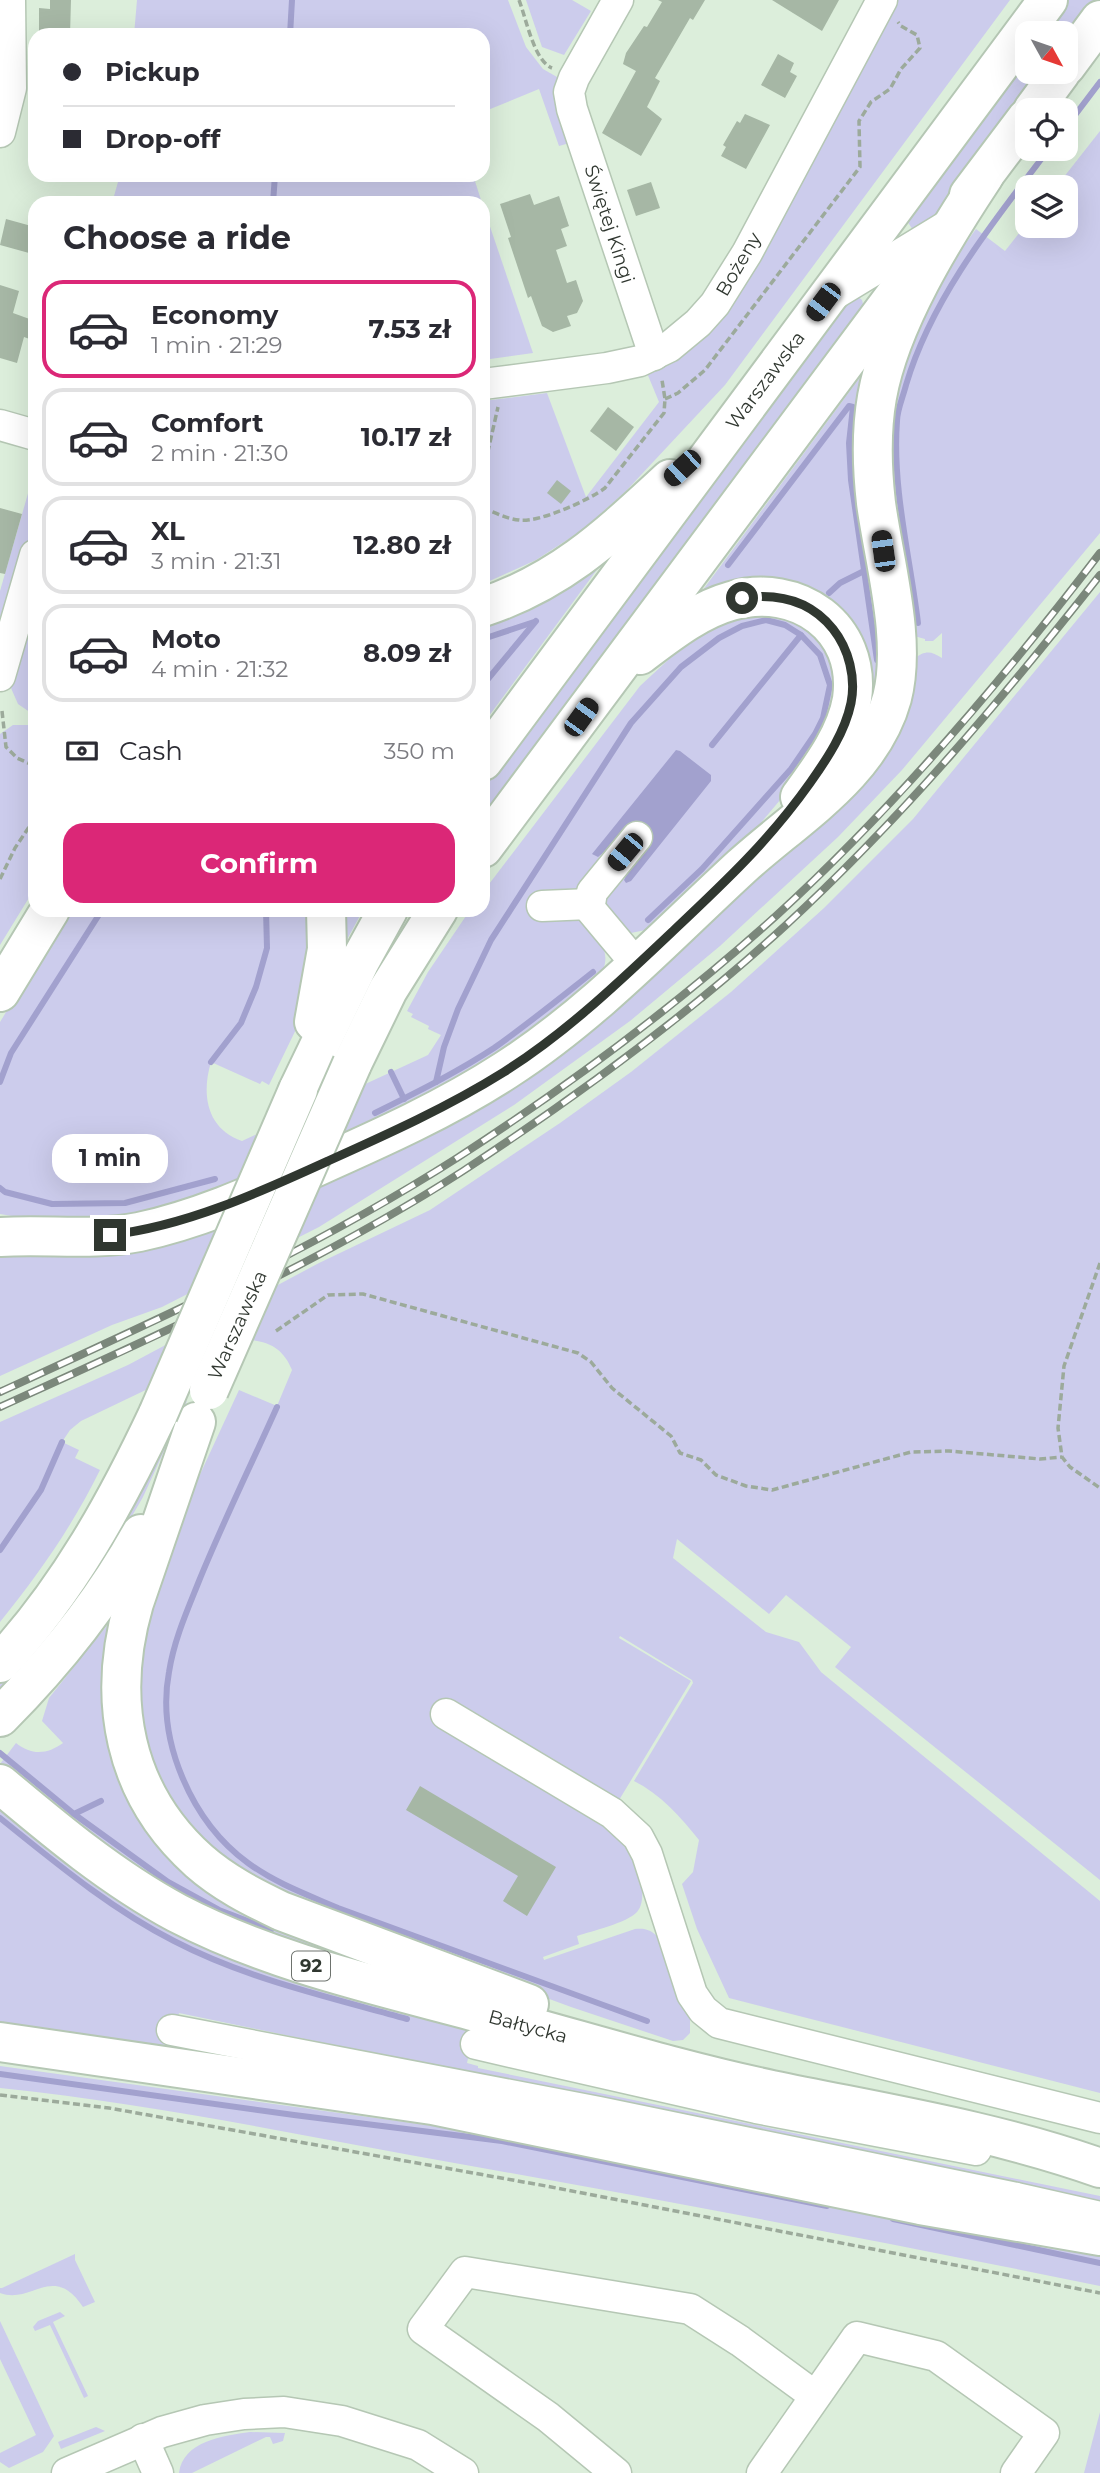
<!DOCTYPE html>
<html lang="en">
<head>
<meta charset="utf-8">
<style>
  :root { --surface:#fff; --page:#f2f2f3; --text:#2b2b33; --muted:#7c7c81; --line:#e1e1e2; --accent:#db2777 }
  body { margin:0; font-family:Montserrat,sans-serif; background:var(--page); color:var(--text); height:100vh; display:flex; flex-direction:column; font-size:26px; white-space:nowrap }
  * { box-sizing:border-box; margin:0 }
  p { font-size:23px; color:var(--muted) }
  .icon { flex:none; width:38px; height:38px; fill:none; stroke:currentColor; stroke-width:2; stroke-linecap:round; stroke-linejoin:round }
  .map { position:relative; flex:1; overflow:hidden }
  .panel { position:absolute; left:28px; top:196px; width:462px; height:721px; display:flex; flex-direction:column; background:var(--surface); border-radius:21px; box-shadow:0 7px 28px #0002 }
  .panel>* { flex:none }
  .hud { position:absolute; left:28px; top:28px; width:462px; height:154px; border-radius:21px; box-shadow:0 7px 28px #0002; display:grid; align-content:center; height:154px; padding:0 35px; background:var(--surface) }
  .needle { width:46px; rotate:130deg }
  .fabs { position:absolute; left:1015px; top:21px; display:grid; gap:14px }
  .fabs a { display:grid; place-items:center; width:63px; height:63px; border-radius:14px; background:var(--surface); box-shadow:0 7px 28px #0002; font-size:35px }
  .end { position:absolute; width:32px; height:32px; margin:-16px; border:9px solid #303730; background:#fff; box-shadow:0 0 0 4px #fff }
  .from { border-radius:50% }
  .bubble { position:absolute; height:49px; border-radius:21px; background:var(--surface); box-shadow:0 7px 28px #0002; font-size:23px; font-weight:700; line-height:49px; text-align:center }
  .car { position:absolute; width:21px; height:42px; margin:-21px -10px; border-radius:9px; box-shadow:0 0 5px 2px #0007; background:linear-gradient(#222 24%,#8ab4d8 0 40%,#222 0 76%,#8ab4d8 0 86%,#222 0) }
  .hud b { display:flex; align-items:center; gap:24px; height:66px; font-size:26px }
  .hud b+b { border-top:2px solid var(--line) }
  .hud i { width:18px; height:18px; background:var(--text) }
  ul { padding:0; list-style:none }
  li { display:flex; align-items:center; gap:21px; height:98px; margin:0 14px 10px; padding:0 21px; border:4px solid var(--line); border-radius:21px }
  li div { flex:1 }
  li b { display:block; font-size:26px }
  li em { font-style:normal; font-weight:700 }
  li.selected { border-color:var(--accent) }
  li>.icon { width:63px; height:63px; stroke-width:1.5 }
  h2 { padding:0 35px; font-size:32px; line-height:84px }
  .pay { display:flex; align-items:center; gap:18px; height:77px; padding:0 35px; font-size:26px }
  .pay p { margin-inline-start:auto }
  .button { display:flex; gap:14px; margin-top:auto; padding:14px 35px }
  .button a { flex:1; height:80px; border-radius:21px; background:var(--accent); color:#fff; font-size:28px; font-weight:700; line-height:80px; text-align:center }
  .map>svg:first-child { display:block }
  .green { fill:#ccccec }
  .water { fill:#a2a1ce }
  .lines { fill:none; stroke-linecap:round; stroke-linejoin:round }
  .stream { stroke:#a2a1ce; stroke-width:6 }
  .building { fill:#a6b7a5 }
  .minor-casing { stroke:#b5c7b4; stroke-width:33 }
  .major-casing { stroke:#b5c7b4; stroke-width:42 }
  .path { stroke:#9caa9b; stroke-width:3.5; stroke-dasharray:7 3.5; stroke-linecap:butt }
  .minor { stroke:#fff; stroke-width:30 }
  .major { stroke:#fff; stroke-width:38 }
  .rail-casing { stroke:#7b877b; stroke-width:8 }
  .rail { stroke:#fff; stroke-width:5; stroke-dasharray:16; stroke-linecap:butt }
  .major-bridge-casing { stroke:#b5c7b4; stroke-width:42; stroke-linecap:butt }
  .major-bridge { stroke:#fff; stroke-width:38 }
  .route { stroke:#303730; stroke-width:9 }
  .labels { text-anchor:middle; stroke-width:5; stroke-linejoin:round; paint-order:stroke }
  .shield { fill:#fff; stroke:#6e736e; stroke-width:2 }
  .shield-label { font-size:18px; font-weight:bold; fill:#303730 }
  .street-label { font-size:19px; fill:#303730; stroke:#fff }
</style>
</head>
<body>
<div class="map">
<svg width="1100" height="2473" viewBox="0 0 1100 2473">
  <rect width="100%" height="100%" fill="#dceedb"/>
  <g class="green">
    <polygon points="137,0 508,0 526,47 543,69 557,77 563,86 573,142 559,146 539,89 483,112 483,35 134,35"/>
    <polygon points="526,0 572,0 591,11 564,55 542,47"/>
    <polygon points="892,0 1010,0 725,385 626,491 584,529 536,560 483,584 483,401 547,393 586,497 659,402 647,373 678,352"/>
    <polygon points="1067,0 1095,0 1066,39 1066,33 1042,33"/>
    <polygon points="1027,53 1027,72 1042,72 927,227 913,230 907,221"/>
    <path d="M 1100,131 L 1100,533 L 902,770 L 838,837 L 720,946 L 630,1021 L 514,1105 L 319,1227 L 162,1307 L 112,1325 L 0,1376 L 0,1253 L 75,1254 L 593,1023 L 914,659 C 925,650 931,651 942,658 L 942,633 L 933,641 L 925,641 L 925,639 L 914,636 L 888,485 L 896,373 L 948,268 L 976,229 L 1005,251 L 1027,223 L 1027,226 L 1066,226 L 1066,187 L 1056,187 Z"/>
    <polygon points="120,175 473,175 482,203 112,203"/>
    <polygon points="483,206 533,353 483,360"/>
    <polygon points="856,295 862,300 864,308 483,822 483,789 502,760 844,299"/>
    <polygon points="872,361 882,618 876,711 839,614 691,606"/>
    <polygon points="35,469 35,529 0,649 0,591"/>
    <polygon points="610,552 483,724 483,621"/>
    <path d="M 1100,592 L 1100,1880 L 835,1667 L 851,1647 L 786,1595 L 769,1614 L 677,1539 L 673,1558 L 766,1632 L 799,1642 L 821,1672 L 1100,1901 L 1100,2093 L 729,1998 L 697,1929 L 682,1884 L 693,1872 L 699,1840 C 681,1817 660,1794 634,1781 L 693,1683 L 692,1680 L 620,1636 L 619,1638 L 691,1681 L 607,1820 C 613,1827 621,1833 626,1840 C 636,1855 650,1898 637,1912 C 627,1923 592,1931 577,1936 L 579,1944 L 543,1957 L 544,1960 L 635,1929 C 646,1928 651,1930 659,1938 L 690,2014 L 690,2033 L 683,2040 L 673,2041 L 571,2007 L 291,1904 L 239,1877 L 158,1794 L 130,1685 L 178,1522 L 239,1390 L 277,1406 L 292,1370 C 284,1350 271,1342 250,1340 L 81,1421 L 70,1430 L 62,1442 L 79,1450 L 75,1458 L 100,1470 C 73,1525 39,1574 0,1622 L 0,1422 L 128,1365 L 319,1263 L 430,1210 L 560,1123 L 631,1072 L 731,992 L 824,908 L 913,819 Z"/>
    <polygon points="35,605 35,888 0,945 0,734 13,725 31,725 34,715 18,704 11,688"/>
    <path d="M 757,611 L 810,627 L 834,663 L 834,711 L 791,787 L 759,825 L 708,879 L 650,929 L 631,933 L 580,916 C 594,933 612,948 603,970 L 531,1033 L 414,1104 L 210,1192 L 122,1217 L 36,1220 L 0,1214 L 0,1022 L 61,922 L 66,910 L 316,910 L 302,1017 L 269,1085 L 262,1081 L 260,1084 L 211,1062 C 201,1095 207,1129 242,1141 L 428,1055 L 441,1035 L 428,1029 L 429,1026 L 411,1017 L 413,1014 L 407,1011 L 428,972 L 470,910 L 483,910 L 483,892 L 640,686 L 680,649 L 710,628 Z"/>
    <polygon points="342,910 363,910 343,947"/>
    <polygon points="187,1401 143,1497 93,1583 0,1695 0,1684 28,1653 177,1405"/>
    <path d="M 113,1618 L 156,1833 L 458,1989 L 327,1954 L 232,1921 L 146,1877 L 47,1803 L 0,1764 L 16,1743 C 32,1756 48,1754 63,1743 L 42,1721 L 49,1698 Z"/>
    <polygon points="0,1803 35,1832 485,2030 474,2032 467,2063 478,2066 478,2068 1100,2196 1100,2204 179,2013 171,2047 168,2046 167,2050 0,2026"/>
    <path d="M 0,2066 L 470,2131 L 1071,2249 L 1100,2255 L 1100,2286 C 871,2239 641,2196 410,2155 C 274,2130 138,2102 0,2088 Z"/>
    <path d="M 75,2254 L 75,2260 L 95,2302 L 83,2307 C 53,2262 32,2305 0,2293 L 0,2288 L 2,2288 Z"/>
    <polygon points="60,2312 65,2316 53,2322 88,2396 84,2398 50,2325 35,2331 33,2327 38,2321"/>
    <polygon points="0,2321 54,2436 43,2452 9,2468 0,2462 0,2453 36,2435 0,2359"/>
    <polygon points="1100,2412 1100,2473 1084,2473"/>
    <polygon points="96,2427 105,2431 61,2449 58,2442"/>
    <path d="M 250,2432 L 285,2433 L 283,2441 L 273,2444 L 270,2437 L 266,2437 L 192,2473 L 179,2473 C 183,2441 223,2436 250,2432 Z"/>
  </g>
  <polygon class="water" points="676,750 680,751 711,775 711,781 631,881 626,883 624,880 631,865 628,833 598,857 592,854"/>
  <g class="lines">
    <g class="stream">
      <polyline points="290,35 292,0"/>
      <polyline points="1066,127 1100,82"/>
      <polyline points="273,203 275,175"/>
      <polyline points="728,565 849,406 853,407 849,443 851,480 877,660"/>
      <polyline points="829,593 840,583 864,571"/>
      <path d="M 918,623 C 910,557 892,488 897,421 C 897,410 903,397 906,385 C 932,297 994,221 1049,149"/>
      <polyline points="483,639 534,622"/>
      <polyline points="483,685 536,621"/>
      <polyline points="712,745 801,635"/>
      <polyline points="211,1062 241,1023 256,987 267,948 266,910"/>
      <polyline points="391,1072 404,1099"/>
      <polyline points="0,1082 11,1053 102,910"/>
      <polyline points="436,1082 444,1047 458,1009 491,940 631,723 681,667 719,638 742,626 766,620 785,625 801,635 820,655 830,685 823,718 815,734 791,769 702,869 648,920"/>
      <path d="M 375,1113 C 415,1093 456,1073 494,1048 C 528,1024 560,998 593,972"/>
      <polyline points="0,1188 5,1192 52,1204 125,1203 215,1179"/>
      <path d="M 277,1407 C 251,1465 223,1522 199,1581 C 187,1611 174,1640 169,1672 C 156,1741 192,1822 248,1863 C 275,1883 308,1895 338,1908 L 647,2021"/>
      <polyline points="0,1550 41,1490 62,1442"/>
      <polyline points="0,1753 74,1814 101,1801"/>
      <polyline points="74,1814 168,1882 219,1910 271,1930"/>
      <path d="M 0,1818 C 56,1863 111,1909 174,1941 C 247,1979 329,1997 407,2019"/>
      <polyline points="0,2074 294,2115 502,2141 827,2206"/>
      <polyline points="893,2219 1100,2263"/>
    </g>
  </g>
  <g class="building">
    <polygon points="50,0 71,0 70,35 39,35 39,8 50,9"/>
    <polygon points="658,0 705,0 693,20 690,18 655,78 660,81 647,107 662,119 641,156 602,133 636,71 623,64 626,53 644,26 647,27 662,2"/>
    <polygon points="772,0 839,0 822,31"/>
    <polygon points="778,54 794,63 790,72 797,76 785,98 761,85"/>
    <polygon points="745,114 770,125 746,169 721,156 726,147 723,145 737,121 740,123"/>
    <polygon points="651,182 660,208 636,216 627,190"/>
    <polygon points="530,194 534,205 559,196 569,226 561,229 567,246 556,250 567,283 576,280 583,301 577,313 567,316 571,326 553,332 542,326 531,296 528,298 508,238 511,237 500,204"/>
    <polygon points="6,219 35,227 35,244 32,243 29,253 0,245"/>
    <polygon points="0,285 19,291 13,313 35,321 35,341 24,337 17,363 0,358"/>
    <polygon points="608,407 634,427 616,451 590,431"/>
    <polygon points="557,480 571,491 561,504 547,493"/>
    <polygon points="0,508 22,514 5,574 0,573"/>
    <polygon points="420,1786 556,1867 527,1916 503,1901 518,1876 406,1810"/>
  </g>
  <g class="lines">
    <g class="minor-casing">
      <g id="minor">
        <polyline points="618,0 574,78 569,92 572,109 654,355"/>
        <polyline points="0,132 11,88 10,0"/>
        <polyline points="835,294 945,227"/>
        <polyline points="483,384 607,368 640,361 669,347 698,323 715,304 747,253 882,0"/>
        <polyline points="0,425 35,435"/>
        <polyline points="0,676 35,555"/>
        <polyline points="542,906 590,904"/>
        <polyline points="637,965 591,910 590,904 592,892 637,837"/>
        <polyline points="446,1714 612,1813 638,1837 647,1854 692,1994 703,2010 719,2023 1100,2118"/>
        <polyline points="172,2030 599,2112 1017,2198 1100,2217"/>
        <polyline points="476,2044 756,2108 976,2150"/>
        <polyline points="143,2439 158,2473"/>
        <polyline points="67,2473 162,2432 205,2420 244,2414 284,2412 342,2421 418,2445 463,2473"/>
        <polyline points="616,2473 548,2417 423,2329 465,2272 690,2309 740,2341 815,2396"/>
        <polyline points="762,2473 857,2337 936,2356 1044,2433 1016,2473"/>
      </g>
    </g>
    <g class="major-casing">
      <g id="major">
        <polyline points="1066,66 1100,20"/>
        <polyline points="1033,110 1061,72"/>
        <polyline points="969,195 1027,118"/>
        <path d="M 483,607 C 562,581 610,534 670,479"/>
        <path d="M 640,655 C 668,634 698,610 731,601 C 797,582 862,627 852,699 C 846,735 821,768 800,797"/>
        <polyline points="483,761 1048,0"/>
        <polyline points="483,848 902,286"/>
        <polyline points="0,992 50,910"/>
        <polyline points="314,1022 327,949 326,910"/>
        <polyline points="352,1064 388,990 438,910"/>
        <polyline points="298,1090 360,961 388,910"/>
        <path d="M 0,1237 C 47,1234 93,1241 139,1232 C 200,1219 259,1192 316,1167 C 381,1138 446,1109 506,1070 C 593,1014 665,937 741,867 C 796,817 871,774 892,698 C 907,640 884,562 876,503 C 872,468 871,431 877,397 C 890,323 943,238 984,176"/>
        <path d="M 196,1422 L 134,1603 C 106,1699 123,1793 199,1861 C 224,1883 252,1897 281,1911 L 529,2004"/>
        <path d="M 0,1663 C 68,1590 116,1503 158,1414"/>
        <path d="M 0,1717 C 55,1662 103,1602 141,1534"/>
        <path d="M 0,1784 C 56,1831 112,1878 177,1913 C 275,1964 385,1987 491,2016 C 585,2041 677,2070 772,2090 C 882,2113 993,2130 1100,2168"/>
        <polyline points="0,2042 432,2105 920,2205 1100,2236"/>
      </g>
    </g>
    <g class="path">
      <path d="M 519,0 C 526,18 534,61 552,68"/>
      <polyline points="665,399 678,393 705,370 860,167 859,121 871,102 890,89 901,69 920,48 917,35 901,26 898,22"/>
      <polyline points="483,473 498,407"/>
      <path d="M 483,508 C 494,512 507,519 519,520 C 539,523 589,500 605,488 L 664,413 L 665,399 L 662,380"/>
      <polyline points="2,711 6,747 17,758 35,766"/>
      <polyline points="0,879 15,848 35,818"/>
      <polyline points="1100,1263 1064,1366 1058,1428 1062,1457 1070,1467 1100,1488"/>
      <polyline points="276,1331 328,1295 363,1294 578,1353 591,1362 612,1388 671,1436 680,1453 701,1460 716,1475 746,1486 772,1490 911,1452 949,1451 1040,1459 1062,1457"/>
      <polyline points="0,2095 109,2108 546,2186 1100,2293"/>
    </g>
    <use href="#minor" class="minor"/>
    <use href="#major" class="major"/>
    <g class="rail-casing">
      <g id="rail">
        <path d="M 0,1392 C 155,1321 313,1250 457,1158 C 570,1085 677,1005 777,915 C 896,806 1002,681 1100,553"/>
        <path d="M 0,1407 C 156,1336 318,1264 463,1171 C 576,1097 687,1016 786,925 C 902,818 1003,698 1100,575"/>
      </g>
    </g>
    <use href="#rail" class="rail"/>
    <g class="major-bridge-casing">
      <g id="major-bridge">
        <polyline points="209,1390 352,1064"/>
        <polyline points="158,1414 298,1090"/>
      </g>
    </g>
    <use href="#major-bridge" class="major-bridge"/>
  </g>
  <g class="lines">
    <path class="route" d="M 110,1235 C 186,1226 258,1193 328,1161 C 388,1134 448,1107 504,1072 C 566,1033 619,982 672,932 C 724,883 769,841 810,783 C 827,759 845,732 851,703 C 856,678 849,649 833,629 C 810,600 777,593 742,598"/>
  </g>
  <g class="labels">
    <rect class="shield" x="292" y="1951.5" width="38" height="29" rx="5"/>
    <g class="shield-label">
      <text x="311" y="1972">92</text>
    </g>
    <g class="street-label">
      <text transform="translate(610 224) rotate(72)" y="7">Świętej Kingi</text>
      <text transform="translate(738 264) rotate(-60)" y="7">Bożeny</text>
      <text transform="translate(765 380) rotate(-53)" y="7">Warszawska</text>
      <text transform="translate(237 1325) rotate(-66)" y="7">Warszawska</text>
      <text transform="translate(528 2026) rotate(15)" y="7">Bałtycka</text>
    </g>
  </g>
</svg>
<div class="fabs">
<a><svg class="needle" viewBox="-14 -14 28 28"><path d="M0-13l5 13h-10z" fill="#e53935"/><path d="M0 13l5-13h-10z" fill="#7c7c81"/></svg></a>
<a><svg class="icon" aria-label="locate" viewBox="0 0 24 24"><circle cx="12" cy="12" r="6"/><path d="M12 2v4M12 18v4M2 12h4M18 12h4"/></svg></a>
<a><svg class="icon" aria-label="layers" viewBox="0 0 24 24"><path d="M12 4l9 5-9 5-9-5zM3 14l9 5 9-5"/></svg></a>
</div>
<i class="end from" style="left:742px;top:598px"></i>
<i class="end" style="left:110px;top:1235px"></i>
<div class="bubble" style="left:52px;top:1134px;width:116px">1 min</div>
<i class="car" style="left:823px;top:302px;rotate:217deg"></i>
<i class="car" style="left:682px;top:468px;rotate:227deg"></i>
<i class="car" style="left:883px;top:551px;rotate:352deg"></i>
<i class="car" style="left:581px;top:717px;rotate:36deg"></i>
<i class="car" style="left:625px;top:852px;rotate:220deg"></i>
<div class="hud">
<b><i class="from"></i>Pickup</b>
<b><i></i>Drop-off</b>
</div>
<section class="panel">
<h2>Choose a ride</h2>
<ul>
<li class="selected"><svg class="icon" aria-label="car" viewBox="0 0 24 24"><path d="M5 17H2v-5l4-1 3-4h7l3 4 3 1v5h-3M9 17h6M6 11h13"/><circle cx="7" cy="17" r="2"/><circle cx="17" cy="17" r="2"/></svg><div><b>Economy</b><p>1 min · 21:29</p></div><em>7.53 zł</em></li>
<li><svg class="icon" aria-label="car" viewBox="0 0 24 24"><path d="M5 17H2v-5l4-1 3-4h7l3 4 3 1v5h-3M9 17h6M6 11h13"/><circle cx="7" cy="17" r="2"/><circle cx="17" cy="17" r="2"/></svg><div><b>Comfort</b><p>2 min · 21:30</p></div><em>10.17 zł</em></li>
<li><svg class="icon" aria-label="car" viewBox="0 0 24 24"><path d="M5 17H2v-5l4-1 3-4h7l3 4 3 1v5h-3M9 17h6M6 11h13"/><circle cx="7" cy="17" r="2"/><circle cx="17" cy="17" r="2"/></svg><div><b>XL</b><p>3 min · 21:31</p></div><em>12.80 zł</em></li>
<li><svg class="icon" aria-label="car" viewBox="0 0 24 24"><path d="M5 17H2v-5l4-1 3-4h7l3 4 3 1v5h-3M9 17h6M6 11h13"/><circle cx="7" cy="17" r="2"/><circle cx="17" cy="17" r="2"/></svg><div><b>Moto</b><p>4 min · 21:32</p></div><em>8.09 zł</em></li>
</ul>
<div class="pay"><svg class="icon" aria-label="cash" viewBox="0 0 24 24"><path d="M3 7h18v10H3z"/><circle cx="12" cy="12" r="2"/></svg>Cash<p>350 m</p></div>
<div class="button"><a>Confirm</a></div>
</section>
</div>
</body>
</html>
